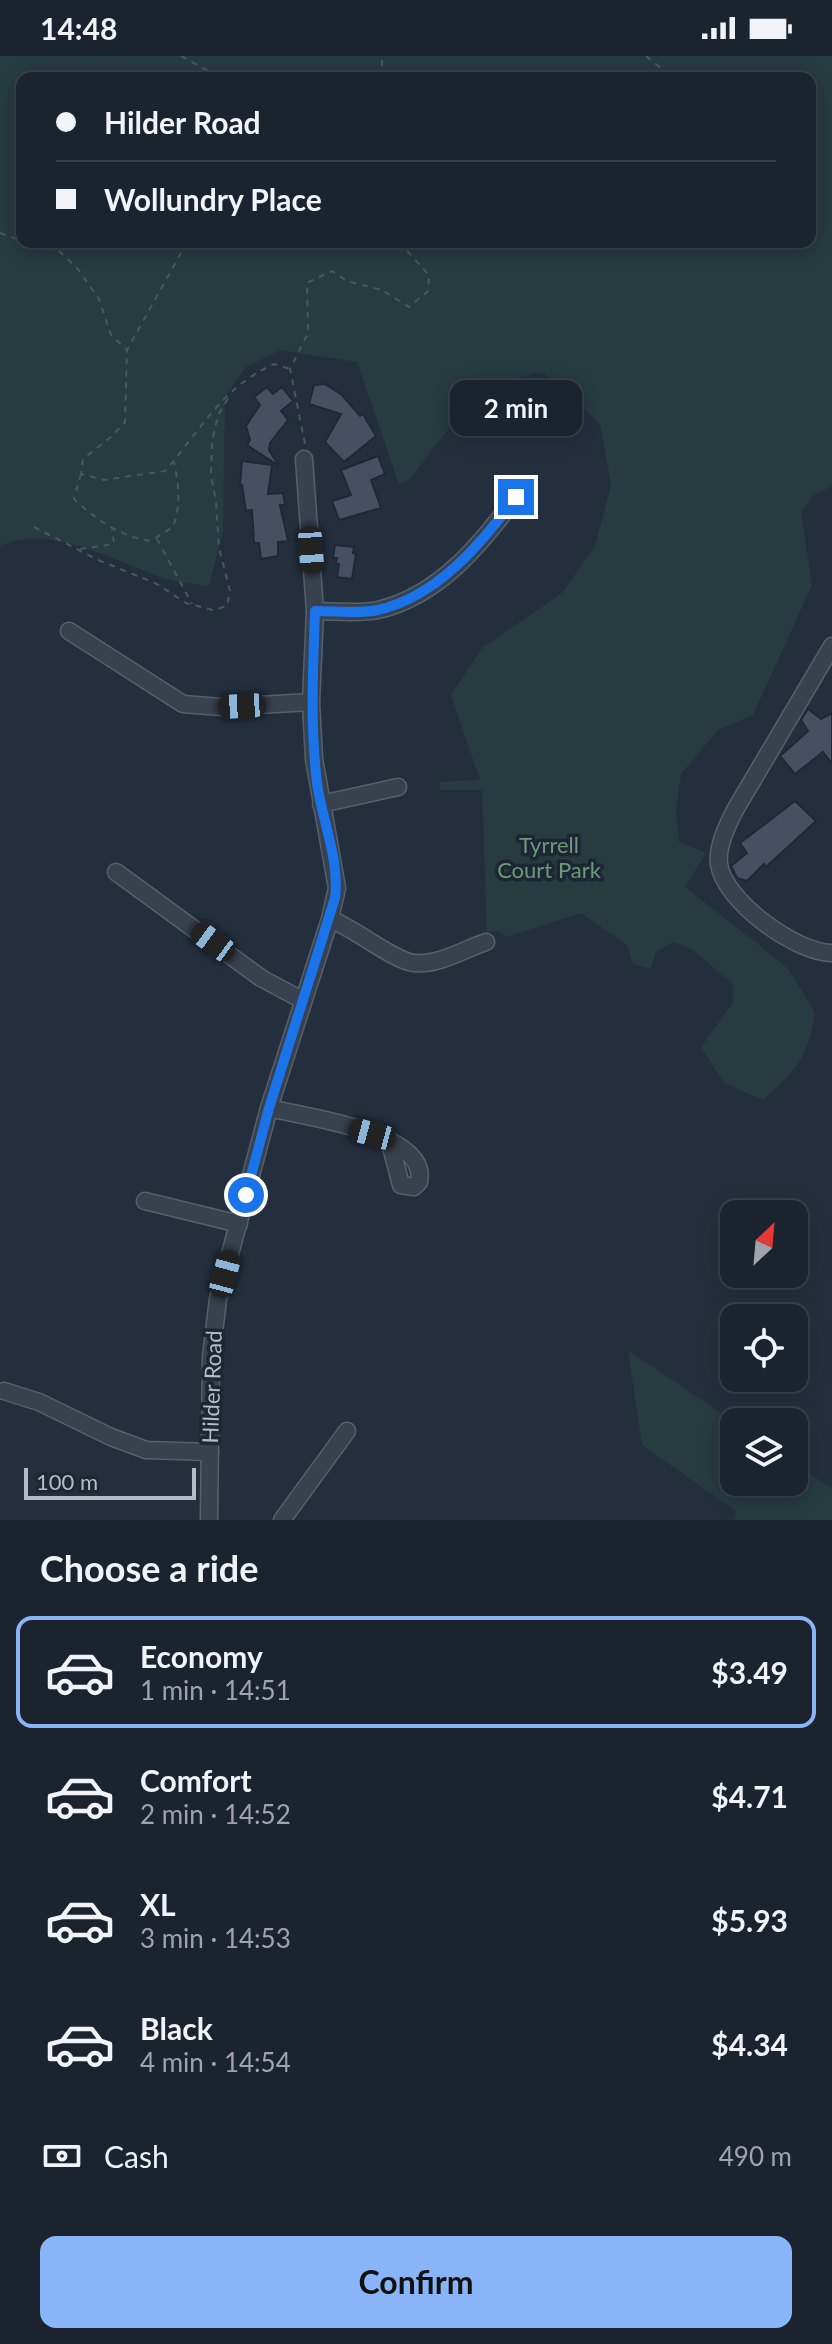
<!DOCTYPE html>
<html lang="en">
<head>
<meta charset="utf-8">
<style>
  :root { --surface:#1b232e; --page:#242b36; --text:#f1f3f6; --muted:#a0a4aa; --line:#39404a; --accent:#8ab4f8 }
  body { margin:0; font-family:Lato,sans-serif; background:var(--page); color:var(--text); height:100vh; display:flex; flex-direction:column; font-size:30px; white-space:nowrap }
  * { box-sizing:border-box; margin:0 }
  p { font-size:26px; color:var(--muted) }
  .icon { flex:none; width:44px; height:44px; fill:none; stroke:currentColor; stroke-width:2; stroke-linecap:round; stroke-linejoin:round }
  .map { position:relative; height:1464px; overflow:hidden }
  .side { display:flex; flex-direction:column; background:var(--surface); flex:1 }
  .side>* { flex:none }
  .guide { position:absolute; left:16px; top:16px; width:800px; height:176px; border-radius:16px; box-shadow:0 4px 20px #0003,0 0 0 2px var(--line); display:grid; align-content:center; height:176px; padding:0 40px; background:var(--surface) }
  .needle { width:52px; rotate:26deg }
  .fabs { position:absolute; left:720px; top:1144px; display:grid; gap:16px }
  .fabs a { display:grid; place-items:center; width:88px; height:88px; border-radius:16px; background:var(--surface); box-shadow:0 4px 20px #0003,0 0 0 2px var(--line); font-size:40px }
  .scale { position:absolute; left:24px; bottom:20px; width:172px; box-sizing:border-box; padding-left:8px; border:4px solid #b4bcc9; border-top:0; font-size:22px; line-height:28px; white-space:nowrap; color:#b4bcc9; -webkit-text-stroke:6px #1d2633; paint-order:stroke }
  .end { position:absolute; width:36px; height:36px; margin:-18px; border:10px solid #1a73e8; background:#fff; box-shadow:0 0 0 4px #fff }
  .from { border-radius:50% }
  .bubble { position:absolute; height:56px; border-radius:16px; background:var(--surface); box-shadow:0 4px 20px #0003,0 0 0 2px var(--line); font-size:26px; font-weight:700; line-height:56px; text-align:center }
  .car { position:absolute; width:24px; height:48px; margin:-24px -12px; border-radius:10px; box-shadow:0 0 6px 2px #0007; background:linear-gradient(#222 24%,#8ab4d8 0 40%,#222 0 76%,#8ab4d8 0 86%,#222 0) }
  .guide b { display:flex; align-items:center; gap:28px; height:76px; font-size:30px }
  .guide b+b { border-top:2px solid var(--line) }
  .guide i { width:20px; height:20px; background:var(--text) }
  ul { padding:0; list-style:none }
  li { display:flex; align-items:center; gap:24px; height:112px; margin:0 16px 12px; padding:0 24px; border:4px solid transparent; border-radius:16px }
  li div { flex:1 }
  li b { display:block; font-size:30px }
  li em { font-style:normal; font-weight:700 }
  li.current { border-color:var(--accent) }
  li>.icon { width:72px; height:72px; stroke-width:1.5 }
  h2 { padding:0 40px; font-size:36px; line-height:96px }
  .pay { display:flex; align-items:center; gap:20px; height:88px; padding:0 40px; font-size:30px }
  .pay p { margin-inline-start:auto }
  .primary-button { display:flex; gap:16px; margin-top:auto; padding:16px 40px }
  .primary-button a { flex:1; height:92px; border-radius:16px; background:var(--accent); color:#111; font-size:32px; font-weight:700; line-height:92px; text-align:center }
  .status { display:flex; justify-content:space-between; align-items:center; height:56px; padding:0 40px; background:var(--surface); direction:ltr }
  .status svg { height:22px; fill:currentColor }
  .map>svg:first-child { display:block }
  .green { fill:#263c3f; fill-rule:evenodd }
  .building { fill:#455162; stroke:#1f2835; stroke-width:2 }
  .lines { fill:none; stroke-linecap:round; stroke-linejoin:round }
  .minor-casing { stroke:#565f6c; stroke-width:19 }
  .path { stroke:#44595c; stroke-width:2; stroke-dasharray:6 6; stroke-linecap:butt }
  .minor { stroke:#38414e; stroke-width:16 }
  .route { stroke:#1a73e8; stroke-width:10 }
  .labels { text-anchor:middle; stroke-width:7; stroke-linejoin:round; paint-order:stroke }
  .park-label { font-size:22px; fill:#6b9a76; stroke:#1d2633 }
  .street-label { font-size:22px; fill:#b4bcc9; stroke:#1d2633 }
</style>
</head>
<body>
<div class="status"><b>14:48</b><svg viewBox="0 0 49 12"><path d="M0 12V9h3v3zM5 12V6h3v6zM10 12V3h3v9zM15 12V0h3v12zM26 1h20v11H26zM47 4h2v5h-2z"/></svg></div>
<div class="map">
<svg width="832" height="1464" viewBox="0 0 832 1464">
  <rect width="100%" height="100%" fill="#242f3e"/>
  <g class="green">
    <path d="M 0,0 L 832,0 L 832,430 L 812,440 L 801,457 L 812,529 L 753,659 L 718,674 L 681,718 L 676,755 L 679,786 L 706,797 L 685,831 L 787,911 L 815,956 C 807,1005 798,1011 763,1044 L 724,1027 L 701,991 L 732,948 L 734,929 L 692,893 L 673,886 L 656,896 L 651,913 L 633,908 L 627,889 L 581,857 L 506,881 L 498,875 L 487,876 L 482,734 L 440,734 L 440,726 L 480,724 L 451,639 L 482,592 L 562,537 L 595,490 L 611,429 L 600,368 L 557,325 L 540,316 L 520,321 L 468,347 L 411,422 L 399,428 L 357,306 L 280,294 L 246,311 L 225,341 L 223,475 L 209,530 C 195,528 180,527 166,523 C 118,507 50,466 0,490 ZM 22,22 L 810,22 L 810,186 L 726,186 L 718,193 L 717,186 L 22,186 Z"/>
    <polygon points="628,1294 734,1366 734,1426 794,1426 794,1407 832,1433 832,1464 735,1464 736,1455 642,1389"/>
  </g>
  <g class="building">
    <polygon points="325,328 342,339 360,360 363,358 376,380 344,406 325,386 341,358 309,348 314,329"/>
    <polygon points="267,331 273,338 282,331 293,345 281,355 288,364 270,387 269,394 279,410 247,389 250,384 246,370 260,349 254,341"/>
    <polygon points="378,400 385,418 371,424 381,452 339,464 332,445 351,439 341,414"/>
    <polygon points="242,405 272,409 268,438 283,437 285,449 280,449 288,485 278,486 278,500 261,503 259,487 254,487 252,454 246,455 242,429 240,429"/>
    <polygon points="335,489 354,491 353,497 356,498 352,523 337,521 339,508 336,508 337,502 333,502"/>
    <polygon points="808,653 821,663 832,657 832,708 823,696 795,718 780,700 808,675 801,664"/>
    <polygon points="795,745 816,765 766,811 764,808 747,825 737,822 731,810 747,797 740,787"/>
  </g>
  <g class="lines">
    <g class="minor-casing">
      <g id="minor">
        <path d="M 315,555 C 335,555 359,558 378,554 C 439,540 481,488 516,441"/>
        <polyline points="69,575 183,648 221,651 311,646"/>
        <path d="M 832,590 L 735,754 C 727,770 717,790 719,808 C 724,845 796,897 832,897"/>
        <polyline points="321,748 398,731"/>
        <polyline points="116,816 261,922 302,944"/>
        <path d="M 330,863 C 354,872 394,905 414,907 C 437,910 465,893 486,886"/>
        <path d="M 269,1052 C 305,1061 430,1076 419,1126 L 414,1131 L 401,1129 L 389,1083"/>
        <polyline points="145,1145 239,1168"/>
        <polyline points="4,1335 39,1346 111,1381 146,1394 210,1396"/>
        <polyline points="209,1464 211,1301 218,1243 269,1052 330,863 337,832 314,703 311,646 315,555 304,403"/>
        <polyline points="282,1464 347,1375"/>
      </g>
    </g>
    <g class="path">
      <polyline points="181,0 221,22"/>
      <polyline points="646,0 673,22"/>
      <polyline points="382,22 382,0"/>
      <polyline points="0,177 22,185"/>
      <polyline points="24,186 59,195 77,212 99,243 111,279 126,293"/>
      <path d="M 187,186 L 127,294 L 125,366 L 112,380 L 83,403 L 81,418 L 104,424 L 165,415 C 201,374 221,332 274,308 L 290,313"/>
      <polyline points="305,388 290,313 308,277 307,227 332,215 347,225 382,234 409,251 428,235 429,219 399,186"/>
      <path d="M 81,418 L 74,443 C 98,465 119,480 151,485 L 173,471 C 181,448 179,430 174,406"/>
      <polyline points="34,471 98,504 155,527 186,547 213,554 227,550 230,535 219,492 216,446 211,419 212,385 218,359 229,341"/>
      <polyline points="157,483 192,548"/>
      <polyline points="80,493 114,488 112,473"/>
    </g>
    <use href="#minor" class="minor"/>
  </g>
  <g class="lines">
    <path class="route" d="M 246,1139 L 269,1052 L 335,842 C 340,805 322,764 317,727 C 310,670 313,613 315,555 C 335,555 359,558 378,554 C 438,540 481,488 516,441"/>
  </g>
  <g class="labels">
    <g class="park-label">
      <text x="549" y="797">Tyrrell<tspan x="549" dy="25">Court Park</tspan></text>
    </g>
    <g class="street-label">
      <text transform="translate(212 1331) rotate(-88)" y="8">Hilder Road</text>
    </g>
  </g>
</svg>
<div class="fabs">
<a><svg class="needle" viewBox="-14 -14 28 28"><path d="M0-13l5 13h-10z" fill="#e53935"/><path d="M0 13l5-13h-10z" fill="#a0a4aa"/></svg></a>
<a><svg class="icon" aria-label="locate" viewBox="0 0 24 24"><circle cx="12" cy="12" r="6"/><path d="M12 2v4M12 18v4M2 12h4M18 12h4"/></svg></a>
<a><svg class="icon" aria-label="layers" viewBox="0 0 24 24"><path d="M12 4l9 5-9 5-9-5zM3 14l9 5 9-5"/></svg></a>
</div>
<div class="scale">100 m</div>
<i class="end from" style="left:246px;top:1139px"></i>
<i class="end" style="left:516px;top:441px"></i>
<div class="bubble" style="left:450px;top:324px;width:132px">2 min</div>
<i class="car" style="left:311px;top:494px;rotate:176deg"></i>
<i class="car" style="left:242px;top:650px;rotate:267deg"></i>
<i class="car" style="left:213px;top:886px;rotate:306deg"></i>
<i class="car" style="left:372px;top:1078px;rotate:285deg"></i>
<i class="car" style="left:225px;top:1218px;rotate:15deg"></i>
<div class="guide">
<b><i class="from"></i>Hilder Road</b>
<b><i></i>Wollundry Place</b>
</div>
</div>
<section class="side">
<h2>Choose a ride</h2>
<ul>
<li class="current"><svg class="icon" aria-label="car" viewBox="0 0 24 24"><path d="M5 17H2v-5l4-1 3-4h7l3 4 3 1v5h-3M9 17h6M6 11h13"/><circle cx="7" cy="17" r="2"/><circle cx="17" cy="17" r="2"/></svg><div><b>Economy</b><p>1 min · 14:51</p></div><em>$3.49</em></li>
<li><svg class="icon" aria-label="car" viewBox="0 0 24 24"><path d="M5 17H2v-5l4-1 3-4h7l3 4 3 1v5h-3M9 17h6M6 11h13"/><circle cx="7" cy="17" r="2"/><circle cx="17" cy="17" r="2"/></svg><div><b>Comfort</b><p>2 min · 14:52</p></div><em>$4.71</em></li>
<li><svg class="icon" aria-label="car" viewBox="0 0 24 24"><path d="M5 17H2v-5l4-1 3-4h7l3 4 3 1v5h-3M9 17h6M6 11h13"/><circle cx="7" cy="17" r="2"/><circle cx="17" cy="17" r="2"/></svg><div><b>XL</b><p>3 min · 14:53</p></div><em>$5.93</em></li>
<li><svg class="icon" aria-label="car" viewBox="0 0 24 24"><path d="M5 17H2v-5l4-1 3-4h7l3 4 3 1v5h-3M9 17h6M6 11h13"/><circle cx="7" cy="17" r="2"/><circle cx="17" cy="17" r="2"/></svg><div><b>Black</b><p>4 min · 14:54</p></div><em>$4.34</em></li>
</ul>
<div class="pay"><svg class="icon" aria-label="cash" viewBox="0 0 24 24"><path d="M3 7h18v10H3z"/><circle cx="12" cy="12" r="2"/></svg>Cash<p>490 m</p></div>
<div class="primary-button"><a>Confirm</a></div>
</section>
</body>
</html>
